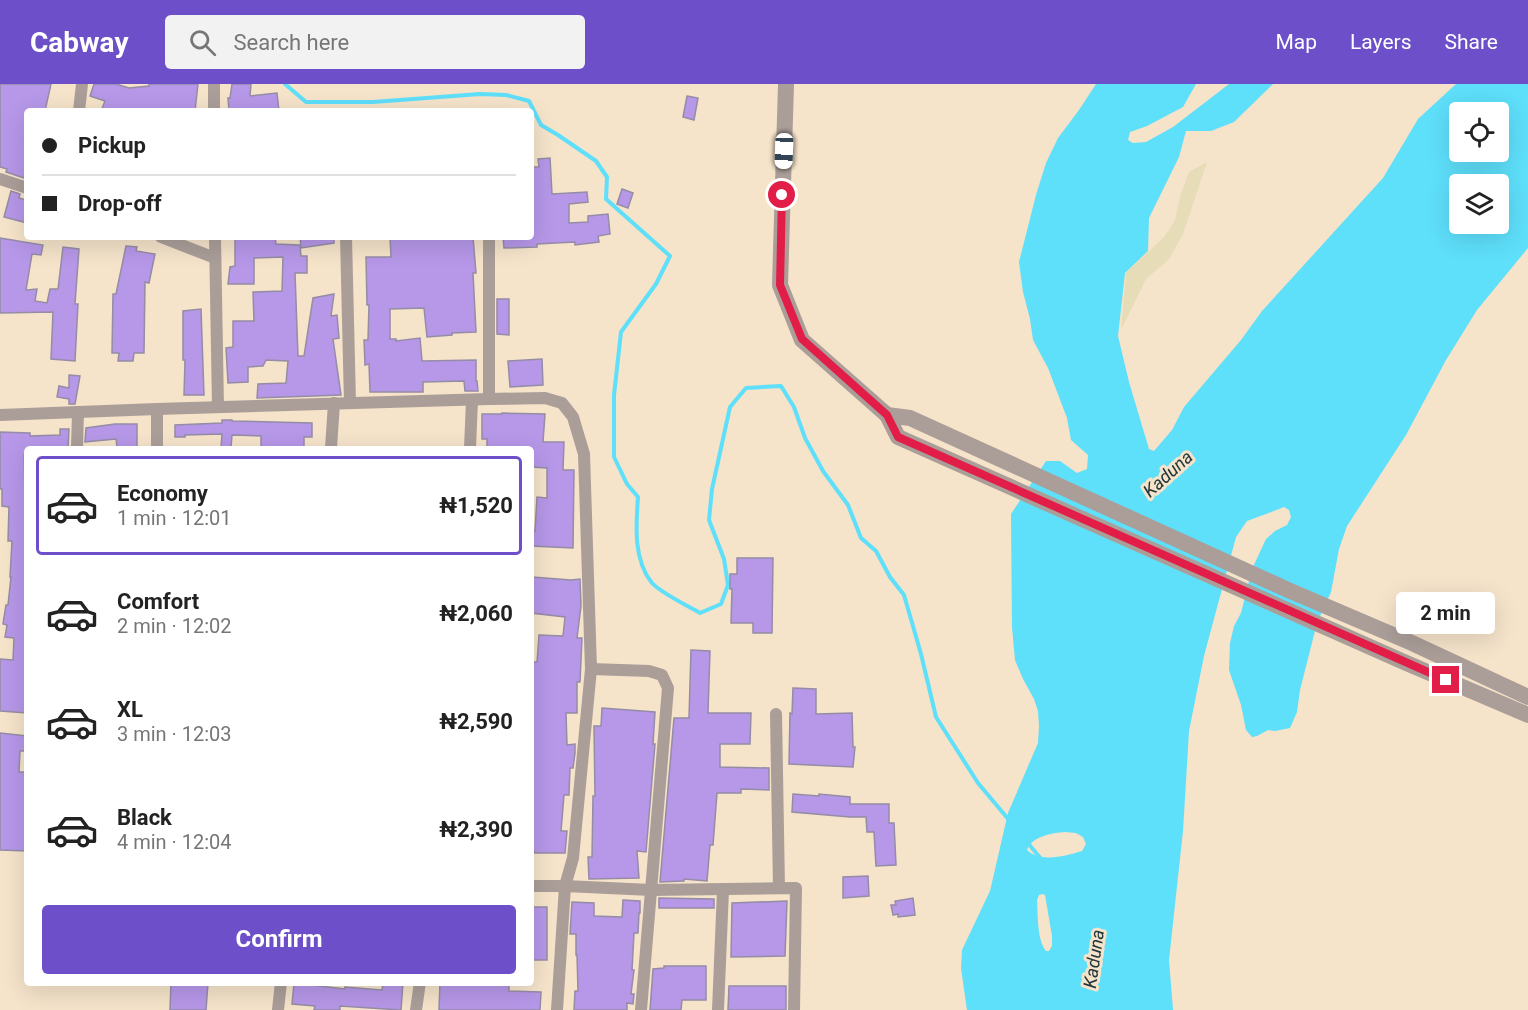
<!DOCTYPE html>
<html lang="en">
<head>
<meta charset="utf-8">
<style>
  :root { --surface:#fff; --page:#f2f2f2; --text:#222; --muted:#767676; --line:#e0e0e0; --accent:#6d50c9 }
  body { margin:0; font-family:Roboto,sans-serif; background:var(--page); color:var(--text); height:100vh; display:flex; flex-direction:column; font-size:22px; white-space:nowrap }
  * { box-sizing:border-box; margin:0 }
  p { font-size:20px; color:var(--muted) }
  .icon { flex:none; width:33px; height:33px; fill:none; stroke:currentColor; stroke-width:2; stroke-linecap:round; stroke-linejoin:round }
  .map { position:relative; flex:1; overflow:hidden }
  .details { position:absolute; left:24px; top:362px; width:510px; height:540px; display:flex; flex-direction:column; background:var(--surface); border-radius:6px; box-shadow:0 6px 24px #0002 }
  .details>* { flex:none }
  .hud { position:absolute; left:24px; top:24px; width:510px; height:132px; border-radius:6px; box-shadow:0 6px 24px #0002; display:grid; align-content:center; height:132px; padding:0 18px; background:var(--surface) }
  .controls { position:absolute; left:1449px; top:18px; display:grid; gap:12px }
  .controls a { display:grid; place-items:center; width:60px; height:60px; border-radius:6px; background:var(--surface); box-shadow:0 6px 24px #0002; font-size:30px }
  .end { position:absolute; width:27px; height:27px; margin:-14px; border:8px solid #e11d48; background:#fff; box-shadow:0 0 0 3px #fff }
  .from { border-radius:50% }
  .bubble { position:absolute; height:42px; border-radius:6px; background:var(--surface); box-shadow:0 6px 24px #0002; font-size:20px; font-weight:700; line-height:42px; text-align:center }
  .car { position:absolute; width:18px; height:36px; margin:-18px -9px; border-radius:8px; box-shadow:0 0 4px 2px #0007; background:linear-gradient(#fff 24%,#345 0 40%,#fff 0 76%,#345 0 86%,#fff 0) }
  .hud b { display:flex; align-items:center; gap:21px; height:57px; font-size:22px }
  .hud b+b { border-top:2px solid var(--line) }
  .hud i { width:15px; height:15px; background:var(--text) }
  ul { padding:10px 0 0; list-style:none }
  li { display:flex; align-items:center; gap:18px; height:99px; margin:0 12px 9px; padding:0 6px; border:3px solid transparent; border-radius:6px }
  li div { flex:1 }
  li b { display:block; font-size:22px }
  li em { font-style:normal; font-weight:700 }
  li.active { border-color:var(--accent) }
  li>.icon { width:54px; height:54px; stroke-width:1.5 }
  .button { display:flex; gap:12px; margin-top:auto; padding:12px 18px }
  .button a { flex:1; height:69px; border-radius:6px; background:var(--accent); color:#fff; font-size:24px; font-weight:700; line-height:69px; text-align:center }
  header { display:flex; align-items:center; gap:36px; box-sizing:border-box; height:84px; padding:0 30px; background:var(--accent); color:#fff }
  header strong { font-size:28px }
  nav { display:flex; gap:33px; margin-inline-start:auto; font-size:21px }
  .search { width:420px; height:54px; background:var(--page); display:flex; align-items:center; gap:15px; box-sizing:border-box; padding:0 21px; border-radius:6px; color:var(--muted); font-size:22px }
  .map>svg:first-child { display:block }
  .sand { fill:#e6dcb7 }
  .water { fill:#5edffa; fill-rule:evenodd }
  .lines { fill:none; stroke-linecap:round; stroke-linejoin:round }
  .stream { stroke:#5edffa; stroke-width:4 }
  .building { fill:#b697e8; stroke:#958ca5; stroke-width:1.5 }
  .minor { stroke:#ab9e99; stroke-width:12 }
  .tertiary { stroke:#ab9e99; stroke-width:16 }
  .route { stroke:#e11d48; stroke-width:8 }
  .labels { text-anchor:middle; stroke-width:6; stroke-linejoin:round; paint-order:stroke }
  .water-label { font-size:18px; font-style:italic; fill:#21373c; stroke:#f5e3ca }
</style>
</head>
<body>
<header>
<strong>Cabway</strong>
<div class="search"><svg class="icon" aria-label="search" viewBox="0 0 24 24"><circle cx="10" cy="10" r="6"/><path d="M15 15l6 6"/></svg>Search here</div>
<nav><a>Map</a><a>Layers</a><a>Share</a></nav>
</header>
<div class="map">
<svg width="1528" height="926" viewBox="0 0 1528 926">
  <rect width="100%" height="100%" fill="#f5e3ca"/>
  <polygon class="sand" points="1207,78 1183,150 1169,175 1146,195 1121,246 1126,189 1165,152 1175,136 1180,113 1189,88"/>
  <path class="water" d="M 1096,0 L 1196,0 L 1183,23 L 1147,42 L 1130,48 L 1128,56 L 1133,59 L 1146,58 L 1173,43 L 1229,0 L 1273,0 L 1234,38 L 1211,47 L 1186,47 L 1179,73 L 1149,134 L 1148,167 L 1125,189 L 1118,252 L 1129,298 L 1149,365 L 1154,367 L 1172,346 L 1184,323 L 1241,256 L 1262,227 L 1383,94 L 1418,35 L 1456,0 L 1528,0 L 1528,164 L 1477,226 L 1446,276 L 1406,351 L 1347,442 L 1339,465 L 1331,508 L 1317,539 L 1300,606 L 1297,628 L 1290,644 L 1275,647 L 1268,646 L 1257,652 L 1252,653 L 1246,646 L 1241,621 L 1229,586 L 1230,559 L 1234,542 L 1241,529 L 1252,485 L 1266,455 L 1275,447 L 1287,441 L 1291,433 L 1289,426 L 1284,423 L 1279,425 L 1247,437 L 1236,453 L 1204,572 L 1189,647 L 1183,747 L 1169,876 L 1173,926 L 967,926 L 961,884 L 962,866 L 990,807 L 1008,729 L 1038,659 L 1039,642 L 1038,627 L 1034,615 L 1023,595 L 1015,576 L 1012,543 L 1011,430 L 1046,377 L 1060,377 L 1077,389 L 1087,385 L 1088,371 L 1071,356 L 1067,334 L 1048,284 L 1033,256 L 1030,235 L 1023,208 L 1019,178 L 1036,111 L 1046,79 L 1058,54 L 1079,26 ZM 1460,28 L 1498,28 L 1498,68 L 1460,68 ZM 1460,100 L 1498,100 L 1498,140 L 1460,140 ZM 1065,748 L 1076,749 L 1083,753 L 1086,760 L 1082,767 C 1066,772 1040,779 1027,766 C 1032,752 1052,749 1065,748 ZM 1043,810 L 1045,811 L 1052,852 L 1052,862 L 1049,867 L 1046,867 C 1037,856 1038,831 1037,816 L 1039,811 Z"/>
  <g class="lines">
    <g class="stream">
      <path d="M 285,0 L 306,18 L 373,18 L 480,10 L 506,11 L 529,17 L 541,41 L 558,51 L 596,77 L 607,93 L 606,115 L 670,172 L 656,200 L 621,248 L 614,311 L 614,373 L 627,400 L 638,413 C 636,441 633,476 652,499 C 661,509 688,522 700,529 L 721,520 L 728,501 L 724,475 L 709,436 L 712,405 L 730,323 L 746,304 L 781,302 L 794,323 L 805,354 L 823,387 L 848,421 L 861,454 L 876,467 L 890,493 L 904,511 L 921,570 L 936,633 L 978,699 L 1009,736"/>
      <polyline points="1027,758 1042,776"/>
    </g>
  </g>
  <g class="building">
    <polygon points="0,0 51,0 45,27 27,27 27,81 24,94 6,88 7,85 0,83"/>
    <polygon points="94,0 116,0 129,4 149,2 149,0 198,0 195,27 101,27 105,17 90,12"/>
    <polygon points="232,0 251,0 250,12 277,9 279,27 229,27 228,14 230,14"/>
    <polygon points="687,12 698,14 694,36 683,33"/>
    <polygon points="550,74 552,110 587,108 588,118 569,120 569,139 588,138 588,132 608,130 610,150 598,152 599,158 575,161 575,158 537,160 537,163 504,164 503,153 531,153 531,83 539,83 538,75"/>
    <polygon points="622,105 633,109 628,124 617,120"/>
    <polygon points="11,107 20,110 19,114 27,116 27,139 4,133"/>
    <polygon points="235,153 275,153 276,160 300,161 301,172 307,172 307,189 295,189 298,272 304,272 313,214 334,210 331,232 337,231 339,254 333,255 341,311 257,314 258,300 286,299 288,277 266,276 263,282 248,283 248,298 228,299 226,264 233,263 233,237 254,237 253,208 282,207 283,173 254,174 254,200 228,200 230,183 235,182"/>
    <polygon points="300,153 334,153 334,159 301,164"/>
    <polygon points="390,153 473,153 476,189 473,189 476,248 452,249 452,251 427,253 424,224 390,225 390,255 396,255 396,257 420,254 422,277 476,276 476,297 477,297 478,307 465,307 464,297 423,298 423,308 370,308 369,280 365,281 364,256 368,256 369,221 367,221 366,173 391,173"/>
    <polygon points="0,154 43,161 41,171 32,170 26,206 37,205 35,217 47,219 50,205 58,205 63,163 79,165 75,220 78,220 75,277 51,275 53,228 0,229"/>
    <polygon points="126,162 137,163 136,167 155,170 149,199 145,198 144,269 134,269 133,277 118,277 119,269 112,269 113,210 116,210"/>
    <polygon points="497,215 509,215 509,251 497,250"/>
    <polygon points="201,225 204,311 184,311 185,276 183,276 183,227"/>
    <polygon points="542,275 543,301 510,303 508,277"/>
    <polygon points="69,291 80,292 75,320 69,320 69,315 57,313 59,302 69,304"/>
    <polygon points="502,329 545,330 543,358 564,358 563,386 574,386 573,464 531,462 532,447 535,447 537,413 547,414 547,384 531,383 531,364 487,364 487,355 482,355 482,330 502,330"/>
    <polygon points="222,336 232,336 232,337 312,339 312,353 304,353 304,364 261,364 261,352 232,351 231,364 221,364 222,350 185,351 185,353 175,353 175,341 222,339"/>
    <polygon points="115,340 137,340 137,363 117,363 116,355 85,358 86,344"/>
    <polygon points="60,345 69,345 68,364 27,364 27,371 24,371 25,407 27,407 27,629 0,627 0,575 13,576 14,554 5,553 7,541 3,540 6,521 8,521 11,493 10,493 12,457 8,457 9,423 2,422 2,405 0,405 0,348 30,349 30,352 60,351"/>
    <polygon points="737,474 773,474 772,549 753,549 753,539 731,539 732,505 730,505 730,490 737,490"/>
    <polygon points="532,493 571,496 580,495 581,522 577,554 582,554 580,598 577,598 577,629 566,629 567,661 575,660 575,669 573,684 570,684 569,711 564,711 561,747 567,747 565,769 534,769 534,767 531,767 531,578 537,578 539,551 563,552 565,533 531,529"/>
    <polygon points="691,566 710,567 708,629 751,629 750,660 720,660 720,683 769,684 769,706 741,705 741,709 717,709 713,761 710,761 707,797 684,795 684,797 660,798 674,634 689,634"/>
    <polygon points="793,604 816,605 816,630 852,629 853,663 855,663 853,683 789,680 790,629 792,630"/>
    <polygon points="602,624 655,628 653,660 655,660 646,768 637,767 639,794 589,795 588,773 592,773 593,712 595,712 594,642 601,642"/>
    <polygon points="0,649 27,652 27,667 20,667 19,688 27,688 27,767 0,766"/>
    <polygon points="793,710 819,712 819,710 850,713 850,720 889,720 889,739 894,739 896,781 876,782 874,748 867,748 866,733 850,733 792,728"/>
    <polygon points="868,792 869,812 843,814 843,793"/>
    <polygon points="659,814 714,815 714,824 659,824"/>
    <polygon points="913,814 915,831 898,833 898,830 893,831 891,821 896,821 895,817"/>
    <polygon points="623,816 640,817 640,829 639,829 638,849 634,849 632,886 634,886 631,910 634,910 633,920 627,919 627,926 574,926 575,907 578,907 577,871 576,871 576,850 570,850 572,818 594,819 594,832 622,833"/>
    <polygon points="787,817 785,872 731,873 732,819"/>
    <rect x="531" y="823" width="16" height="53"/>
    <polygon points="664,882 706,882 706,916 682,916 681,926 650,926 653,885 664,884"/>
    <polygon points="171,898 208,899 206,926 170,926"/>
    <polygon points="383,898 403,898 401,926 340,922 340,926 314,926 315,922 292,920 294,899 345,905 345,903 382,906"/>
    <polygon points="440,898 509,898 509,907 541,908 540,926 439,926"/>
    <polygon points="729,902 786,902 786,926 728,926"/>
  </g>
  <g class="lines">
    <g class="minor">
      <polyline points="214,0 214,27"/>
      <polyline points="79,27 82,0"/>
      <polyline points="0,95 27,104"/>
      <polyline points="161,153 215,174"/>
      <polyline points="215,153 218,323"/>
      <polyline points="346,153 350,319"/>
      <polyline points="489,315 489,153"/>
      <polyline points="157,325 157,364"/>
      <polyline points="0,331 157,325 489,315 545,314 562,319 573,333 584,370 591,585 573,774 565,802 557,926"/>
      <polyline points="77,364 78,328"/>
      <polyline points="331,364 334,319"/>
      <polyline points="470,364 472,316"/>
      <polyline points="591,585 649,587 662,591 668,604 641,926"/>
      <polyline points="776,630 779,804"/>
      <polyline points="531,802 565,802 651,806 796,804 794,926"/>
      <polyline points="278,926 281,898"/>
      <polyline points="416,926 420,898"/>
      <polyline points="718,926 723,806"/>
    </g>
    <g class="tertiary">
      <polyline points="786,0 780,201 802,256 887,331 898,353 1404,578 1528,631"/>
      <polyline points="887,331 910,334 1288,506 1412,559 1528,613"/>
    </g>
  </g>
  <g class="lines">
    <polyline class="route" points="782,111 780,201 802,255 887,331 898,353 1446,596"/>
  </g>
  <g class="labels">
    <g class="water-label">
      <text transform="translate(1168 390) rotate(-42)" y="6">Kaduna</text>
      <text transform="translate(1094 875) rotate(-82)" y="6">Kaduna</text>
    </g>
  </g>
</svg>
<div class="controls">
<a><svg class="icon" aria-label="locate" viewBox="0 0 24 24"><circle cx="12" cy="12" r="6"/><path d="M12 2v4M12 18v4M2 12h4M18 12h4"/></svg></a>
<a><svg class="icon" aria-label="layers" viewBox="0 0 24 24"><path d="M12 4l9 5-9 5-9-5zM3 14l9 5 9-5"/></svg></a>
</div>
<i class="end from" style="left:782px;top:111px"></i>
<i class="end" style="left:1446px;top:596px"></i>
<div class="bubble" style="left:1396px;top:508px;width:99px">2 min</div>
<i class="car" style="left:784px;top:67px;rotate:182deg"></i>
<div class="hud">
<b><i class="from"></i>Pickup</b>
<b><i></i>Drop-off</b>
</div>
<section class="details">
<ul>
<li class="active"><svg class="icon" aria-label="car" viewBox="0 0 24 24"><path d="M5 17H2v-5l4-1 3-4h7l3 4 3 1v5h-3M9 17h6M6 11h13"/><circle cx="7" cy="17" r="2"/><circle cx="17" cy="17" r="2"/></svg><div><b>Economy</b><p>1 min · 12:01</p></div><em>₦1,520</em></li>
<li><svg class="icon" aria-label="car" viewBox="0 0 24 24"><path d="M5 17H2v-5l4-1 3-4h7l3 4 3 1v5h-3M9 17h6M6 11h13"/><circle cx="7" cy="17" r="2"/><circle cx="17" cy="17" r="2"/></svg><div><b>Comfort</b><p>2 min · 12:02</p></div><em>₦2,060</em></li>
<li><svg class="icon" aria-label="car" viewBox="0 0 24 24"><path d="M5 17H2v-5l4-1 3-4h7l3 4 3 1v5h-3M9 17h6M6 11h13"/><circle cx="7" cy="17" r="2"/><circle cx="17" cy="17" r="2"/></svg><div><b>XL</b><p>3 min · 12:03</p></div><em>₦2,590</em></li>
<li><svg class="icon" aria-label="car" viewBox="0 0 24 24"><path d="M5 17H2v-5l4-1 3-4h7l3 4 3 1v5h-3M9 17h6M6 11h13"/><circle cx="7" cy="17" r="2"/><circle cx="17" cy="17" r="2"/></svg><div><b>Black</b><p>4 min · 12:04</p></div><em>₦2,390</em></li>
</ul>
<div class="button"><a>Confirm</a></div>
</section>
</div>
</body>
</html>
